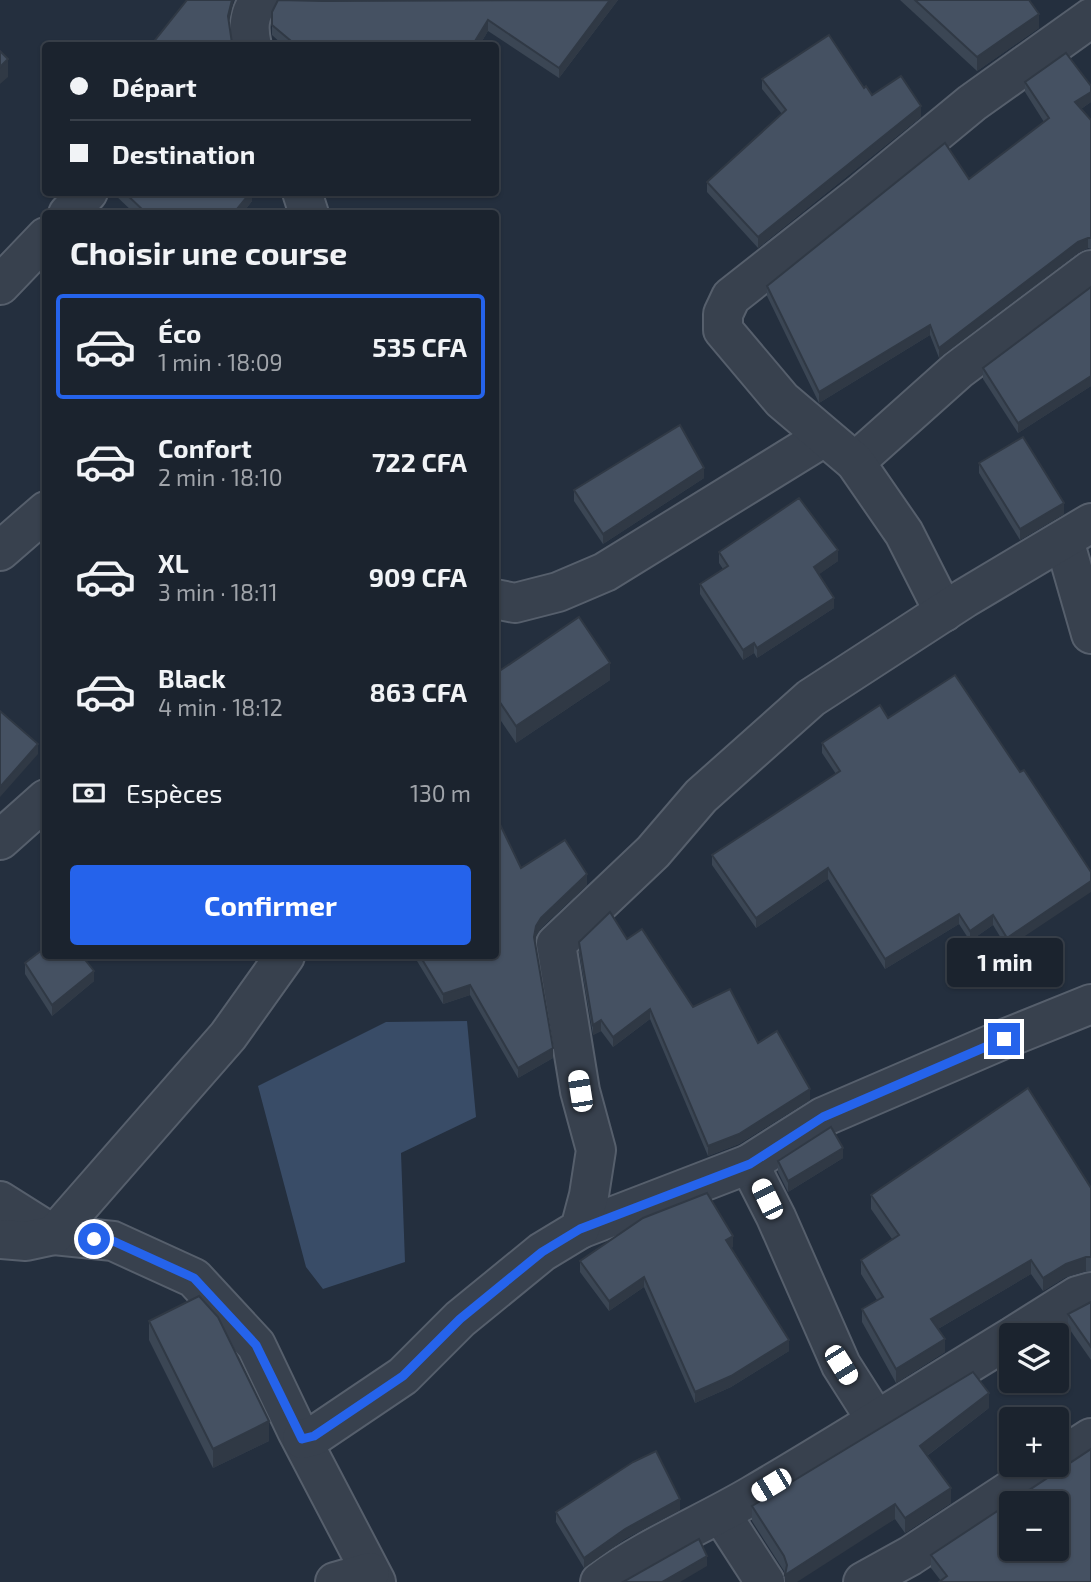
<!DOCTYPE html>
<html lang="fr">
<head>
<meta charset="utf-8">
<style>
  :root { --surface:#1b232e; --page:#242b36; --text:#f1f3f6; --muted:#a0a4aa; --line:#39404a; --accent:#2563eb }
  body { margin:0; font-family:"Exo 2",sans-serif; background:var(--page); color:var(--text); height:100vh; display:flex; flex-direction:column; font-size:26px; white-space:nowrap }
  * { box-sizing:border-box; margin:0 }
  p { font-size:23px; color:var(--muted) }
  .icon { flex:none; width:38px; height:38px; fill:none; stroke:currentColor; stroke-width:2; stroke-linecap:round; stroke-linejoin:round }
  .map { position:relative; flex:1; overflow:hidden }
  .details { position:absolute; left:42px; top:210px; width:457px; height:749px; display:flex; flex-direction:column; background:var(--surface); border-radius:7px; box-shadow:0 2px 5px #0004,0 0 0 2px var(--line) }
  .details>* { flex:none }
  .guide { position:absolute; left:42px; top:42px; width:457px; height:154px; border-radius:7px; box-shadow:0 2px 5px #0004,0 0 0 2px var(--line); display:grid; align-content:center; height:154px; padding:0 28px; background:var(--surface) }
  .fabs { position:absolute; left:999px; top:1323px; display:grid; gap:14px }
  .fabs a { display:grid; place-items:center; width:70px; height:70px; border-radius:7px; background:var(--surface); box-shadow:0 2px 5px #0004,0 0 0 2px var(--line); font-size:35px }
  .end { position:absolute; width:32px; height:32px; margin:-16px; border:9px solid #2563eb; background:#fff; box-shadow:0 0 0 4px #fff }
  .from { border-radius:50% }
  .bubble { position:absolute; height:49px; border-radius:7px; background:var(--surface); box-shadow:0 2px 5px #0004,0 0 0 2px var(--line); font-size:23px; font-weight:700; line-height:49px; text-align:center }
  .car { position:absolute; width:21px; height:42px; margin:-21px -10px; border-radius:9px; box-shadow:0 0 5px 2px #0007; background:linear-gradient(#fff 24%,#345 0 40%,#fff 0 76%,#345 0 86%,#fff 0) }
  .guide b { display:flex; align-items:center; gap:24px; height:66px; font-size:26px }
  .guide b+b { border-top:2px solid var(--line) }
  .guide i { width:18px; height:18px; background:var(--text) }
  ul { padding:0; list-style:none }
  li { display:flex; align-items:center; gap:21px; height:105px; margin:0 14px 10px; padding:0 14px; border:4px solid transparent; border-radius:7px }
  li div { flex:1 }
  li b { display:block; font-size:26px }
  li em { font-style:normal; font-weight:700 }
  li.selected { border-color:var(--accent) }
  li>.icon { width:63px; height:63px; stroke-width:1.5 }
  h2 { padding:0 28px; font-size:32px; line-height:84px }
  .pay { display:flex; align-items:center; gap:18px; height:77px; padding:0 28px; font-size:26px }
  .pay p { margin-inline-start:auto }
  .button { display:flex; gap:14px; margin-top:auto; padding:14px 28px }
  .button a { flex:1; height:80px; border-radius:7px; background:var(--accent); color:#fff; font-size:28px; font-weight:700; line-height:80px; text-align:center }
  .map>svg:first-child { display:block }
  .water { fill:#394c67 }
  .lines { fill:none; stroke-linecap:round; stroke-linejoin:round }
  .minor-casing { stroke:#565f6c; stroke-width:42 }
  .minor { stroke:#38414e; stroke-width:38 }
  .wall { fill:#3b4654 }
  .shaded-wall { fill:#303945 }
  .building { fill:#455162; stroke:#303945; stroke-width:2; fill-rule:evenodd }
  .route { stroke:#2563eb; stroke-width:9 }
</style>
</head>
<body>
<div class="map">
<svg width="1091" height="1582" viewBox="0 0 1091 1582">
  <rect width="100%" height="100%" fill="#242f3e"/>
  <polygon class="water" points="467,1021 476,1117 401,1153 405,1262 323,1289 306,1267 258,1086 386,1022"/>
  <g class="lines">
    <g class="minor-casing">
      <g id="minor">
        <path d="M 252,46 C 248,29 248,14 260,0"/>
        <polyline points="302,192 309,214"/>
        <polyline points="68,214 88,192"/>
        <polyline points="0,285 46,237"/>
        <polyline points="855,462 958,370 1091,270"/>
        <polyline points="1064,540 1091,634"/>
        <polyline points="0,551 46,511"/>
        <polyline points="495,599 515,603 558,592 605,572 824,437"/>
        <polyline points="944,612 904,533 855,462 782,400 723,330 723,314 731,297 863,193 972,103 1091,18"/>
        <polyline points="0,840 46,799"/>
        <polyline points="749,1164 776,1217 841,1365 876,1420"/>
        <polyline points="0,1201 54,1235 113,1241 194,1278 256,1345 297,1431 376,1582"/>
        <polyline points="580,1229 749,1164 823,1117 1004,1039 1091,1004"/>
        <polyline points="0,1239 26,1241 54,1235 228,1036 285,956"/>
        <polyline points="1015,1335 1077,1296 1091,1292"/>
        <polyline points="302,1439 314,1436 403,1376 460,1319 542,1252 580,1229 589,1195 596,1150 580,1091 556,944 653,852 701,796 811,698 965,598 1091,523"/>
        <polyline points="1057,1460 1091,1438"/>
        <polyline points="721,1514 765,1582"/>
        <polyline points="335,1582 370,1572"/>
        <path d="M 600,1582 C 647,1547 702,1525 753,1495 C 840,1444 925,1390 1012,1337"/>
        <polyline points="863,1582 910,1556 1049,1465"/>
      </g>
    </g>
    <use href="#minor" class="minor"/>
  </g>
  <g class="wall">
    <polygon points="323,0 618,0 559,78 488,31 479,46 284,46 272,35 272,12"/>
    <polygon points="900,0 1029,0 1039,28 977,71"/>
    <polygon points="762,79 864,88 872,95 921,117 758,248 707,192 707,182 782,114 762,89"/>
    <polygon points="1025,82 1091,102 1081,109 1091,120 1091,249 1088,248 1078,253 939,358 930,335 819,403 767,296 767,286 969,179 1044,122 1025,92"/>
    <polygon points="112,192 252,192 252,201 242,214 135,214"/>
    <polygon points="1091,287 1091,386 1018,433 983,379 983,368"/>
    <polygon points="979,463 1064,514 1020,540 979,473"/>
    <polygon points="704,478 603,544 574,501 574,490"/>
    <polygon points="719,552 838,561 819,574 834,608 757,658 754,653 743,660 700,594 700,584 723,569 719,563"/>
    <polygon points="495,674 610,680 516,743 495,712"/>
    <polygon points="888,718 1020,772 1007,948 993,925 970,941 959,924 885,969 828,879 756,928 712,865 712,855 836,774 822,753 822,743"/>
    <polygon points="521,868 587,885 541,928 536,936 535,941 553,1058 518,1078 470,995 443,1004 414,956 495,956"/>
    <polygon points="627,939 693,1007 758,1043 810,1100 739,1144 708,1156 650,1019 613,1047 601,1031 593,1035 579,952 579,942"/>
    <polygon points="25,963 94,981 52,1016 25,974"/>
    <polygon points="843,1158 788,1192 778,1172 778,1161"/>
    <polygon points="1091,1188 1091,1271 1086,1271 1066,1277 1043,1291 1031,1274 938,1329 945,1352 896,1383 862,1322 862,1309 877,1300 861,1274 861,1260 892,1239 871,1209 871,1195"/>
    <polygon points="733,1247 731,1248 789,1351 731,1387 695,1403 644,1287 609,1311 580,1272 580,1261"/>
    <polygon points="1091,1302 1091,1360 1068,1327 1068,1314"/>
    <polygon points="149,1321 269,1441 213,1468 149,1340"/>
    <polygon points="989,1408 927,1456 951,1503 905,1533 895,1519 785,1582 784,1571 752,1521 752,1506"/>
    <polygon points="680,1510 625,1539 584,1568 556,1522 556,1512"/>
    <polygon points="931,1555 1091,1582 941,1581 931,1568"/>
  </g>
  <g class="shaded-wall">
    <polygon points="232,0 234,0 228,26 228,16"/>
    <polygon points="610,0 618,0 559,78 559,68"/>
    <polygon points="1039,14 1039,28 977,71 977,57"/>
    <polygon points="488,20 488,31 479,46 472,46"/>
    <polygon points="8,59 8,77 0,84 0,67"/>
    <polygon points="1091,92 1091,102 1075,113 1075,102"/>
    <polygon points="921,106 921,117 758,248 758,237"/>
    <polygon points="251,192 252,192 252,201 242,214 233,214"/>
    <polygon points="1088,238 1088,248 1078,253 939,358 939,348 1078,242"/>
    <polygon points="930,325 930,335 819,403 819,392"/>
    <polygon points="1091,376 1091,386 1018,433 1018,423"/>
    <polygon points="704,468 704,478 603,544 603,534"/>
    <polygon points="1064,503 1064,514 1020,540 1020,529"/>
    <polygon points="838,550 838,561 814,578 814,567"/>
    <polygon points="834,598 834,608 757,658 757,648"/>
    <polygon points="754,643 754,653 743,660 743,650"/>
    <polygon points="610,663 610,680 516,743 516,726"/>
    <polygon points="38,744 38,754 0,797 0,787"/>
    <polygon points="828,868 828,879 756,928 756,918"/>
    <polygon points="587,874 587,885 541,928 536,936 534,948 536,926 541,918"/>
    <polygon points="1091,881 1091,892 1007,948 1007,938"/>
    <polygon points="959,914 959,924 885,969 885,959"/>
    <polygon points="993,915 993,925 970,941 970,931"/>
    <polygon points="94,971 94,981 52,1016 52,1005"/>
    <polygon points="470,985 470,995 443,1004 443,994"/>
    <polygon points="650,1009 650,1019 613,1047 613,1037"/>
    <polygon points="601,1020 601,1031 593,1035 593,1025"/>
    <polygon points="553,1048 553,1058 518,1078 518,1068"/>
    <polygon points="810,1089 810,1100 739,1144 708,1156 708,1146"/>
    <polygon points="843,1148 843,1158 788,1192 788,1181"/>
    <polygon points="733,1236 733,1247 726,1251 726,1240"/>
    <polygon points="1086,1257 1086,1271 1066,1277 1043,1291 1043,1278 1066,1264"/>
    <polygon points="1031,1260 1031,1274 931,1333 931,1319"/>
    <polygon points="644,1277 644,1287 609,1311 609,1301"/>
    <polygon points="945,1339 945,1352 896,1383 896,1369"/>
    <polygon points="789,1340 789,1351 731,1387 695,1403 695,1392"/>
    <polygon points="989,1393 989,1408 920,1461 920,1446"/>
    <polygon points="269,1421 269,1441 213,1468 213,1449"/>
    <polygon points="951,1488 951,1503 905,1533 905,1518"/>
    <polygon points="680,1499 680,1510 625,1539 584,1568 584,1558 625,1529"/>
    <polygon points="895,1504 895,1519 797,1582 785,1582 785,1575"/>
    <polygon points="707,1556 707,1566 680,1582 662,1582"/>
  </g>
  <g class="building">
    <polygon points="187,0 232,0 228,16 232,43 230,46 154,46 152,44"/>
    <polygon points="278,0 323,1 610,0 559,68 488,20 472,46 297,46 272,25 272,12"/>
    <polygon points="915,0 1029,0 1039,14 977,57"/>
    <polygon points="829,35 864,88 866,86 872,95 901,76 921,106 758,237 707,182 786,110 762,79"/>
    <polygon points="0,51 8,59 0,67"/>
    <polygon points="1066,53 1091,86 1091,92 1075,102 1091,120 1091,238 1088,238 1078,242 939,348 930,325 819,392 767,286 945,143 969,179 1049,118 1025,82"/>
    <polygon points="124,192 251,192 233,214 147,214"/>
    <polygon points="1091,287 1091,376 1018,423 983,368"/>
    <polygon points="680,425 704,468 603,534 574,490"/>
    <polygon points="1023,437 1064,503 1020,529 979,463"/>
    <polygon points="799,498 838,550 814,567 834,598 757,648 754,643 743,650 700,584 728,566 719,552"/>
    <polygon points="579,617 610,663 516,726 495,695 495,674"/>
    <polygon points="955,675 1020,772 1024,770 1091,872 1091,881 1007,938 993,915 970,931 959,914 885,959 828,868 756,918 712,855 840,771 822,743 880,705 888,718"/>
    <polygon points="0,711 38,744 0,787"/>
    <polygon points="495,814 521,868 565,840 587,874 541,918 536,926 534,937 553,1048 518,1068 470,985 443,994 420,956 495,956"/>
    <polygon points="610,912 627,939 642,929 693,1007 730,989 758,1043 777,1031 810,1089 739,1134 708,1146 650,1009 613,1037 601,1020 593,1025 579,942"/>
    <polygon points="46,947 46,956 82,956 94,971 52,1005 25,963"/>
    <polygon points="1028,1088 1091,1188 1091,1257 1086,1257 1066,1264 1043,1278 1031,1260 931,1319 945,1339 896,1369 862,1309 883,1297 861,1260 899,1235 871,1195"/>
    <polygon points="831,1127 843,1148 788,1181 778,1161"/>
    <polygon points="707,1193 733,1236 726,1240 789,1340 731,1376 695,1392 644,1277 609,1301 580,1261 643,1218"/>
    <polygon points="199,1296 218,1317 269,1421 213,1449 149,1321"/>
    <polygon points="1091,1302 1091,1347 1068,1314"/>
    <polygon points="973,1372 989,1393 920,1446 951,1488 905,1518 895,1504 785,1575 787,1565 784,1556 752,1506"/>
    <path d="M 1091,1449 L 1091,1582 L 939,1582 L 947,1576 L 931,1555 ZM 1012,1503 L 1057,1503 L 1057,1549 L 1012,1549 Z"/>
    <polygon points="656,1451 680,1499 625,1529 584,1558 556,1512 633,1462"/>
    <polygon points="699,1539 707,1556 662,1582 623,1582"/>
  </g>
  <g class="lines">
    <polyline class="route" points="94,1239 113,1241 194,1278 256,1345 302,1439 314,1436 403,1376 460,1319 542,1252 580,1229 750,1164 823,1117 1004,1039"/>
  </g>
</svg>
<div class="fabs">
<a><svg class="icon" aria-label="layers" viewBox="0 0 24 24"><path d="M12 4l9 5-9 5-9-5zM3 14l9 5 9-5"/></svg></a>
<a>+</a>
<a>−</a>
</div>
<i class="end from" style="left:94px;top:1239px"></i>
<i class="end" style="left:1004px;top:1039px"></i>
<div class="bubble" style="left:947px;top:938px;width:116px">1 min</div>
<i class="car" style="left:580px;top:1091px;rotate:351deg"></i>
<i class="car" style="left:767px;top:1199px;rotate:334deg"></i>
<i class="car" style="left:841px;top:1365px;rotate:148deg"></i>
<i class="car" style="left:771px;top:1485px;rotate:239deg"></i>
<div class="guide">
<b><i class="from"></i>Départ</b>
<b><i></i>Destination</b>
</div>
<section class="details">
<h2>Choisir une course</h2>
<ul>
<li class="selected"><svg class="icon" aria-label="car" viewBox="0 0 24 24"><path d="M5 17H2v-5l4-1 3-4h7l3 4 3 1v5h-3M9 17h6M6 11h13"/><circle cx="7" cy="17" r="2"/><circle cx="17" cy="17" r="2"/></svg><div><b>Éco</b><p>1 min · 18:09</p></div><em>535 CFA</em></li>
<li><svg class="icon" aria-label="car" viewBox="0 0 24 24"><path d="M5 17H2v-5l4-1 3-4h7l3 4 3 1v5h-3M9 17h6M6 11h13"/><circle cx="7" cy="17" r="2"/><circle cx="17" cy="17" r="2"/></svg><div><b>Confort</b><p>2 min · 18:10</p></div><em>722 CFA</em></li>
<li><svg class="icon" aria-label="car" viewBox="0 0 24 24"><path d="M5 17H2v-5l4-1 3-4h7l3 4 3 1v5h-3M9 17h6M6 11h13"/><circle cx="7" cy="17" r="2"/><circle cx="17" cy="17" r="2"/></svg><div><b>XL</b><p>3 min · 18:11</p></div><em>909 CFA</em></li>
<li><svg class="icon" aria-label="car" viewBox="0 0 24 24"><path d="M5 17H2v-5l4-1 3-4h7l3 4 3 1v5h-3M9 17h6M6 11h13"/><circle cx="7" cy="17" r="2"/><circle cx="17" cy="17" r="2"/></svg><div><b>Black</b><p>4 min · 18:12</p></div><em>863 CFA</em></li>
</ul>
<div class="pay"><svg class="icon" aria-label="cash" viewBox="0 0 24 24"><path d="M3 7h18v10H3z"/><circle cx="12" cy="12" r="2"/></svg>Espèces<p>130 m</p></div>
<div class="button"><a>Confirmer</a></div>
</section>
</div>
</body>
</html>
